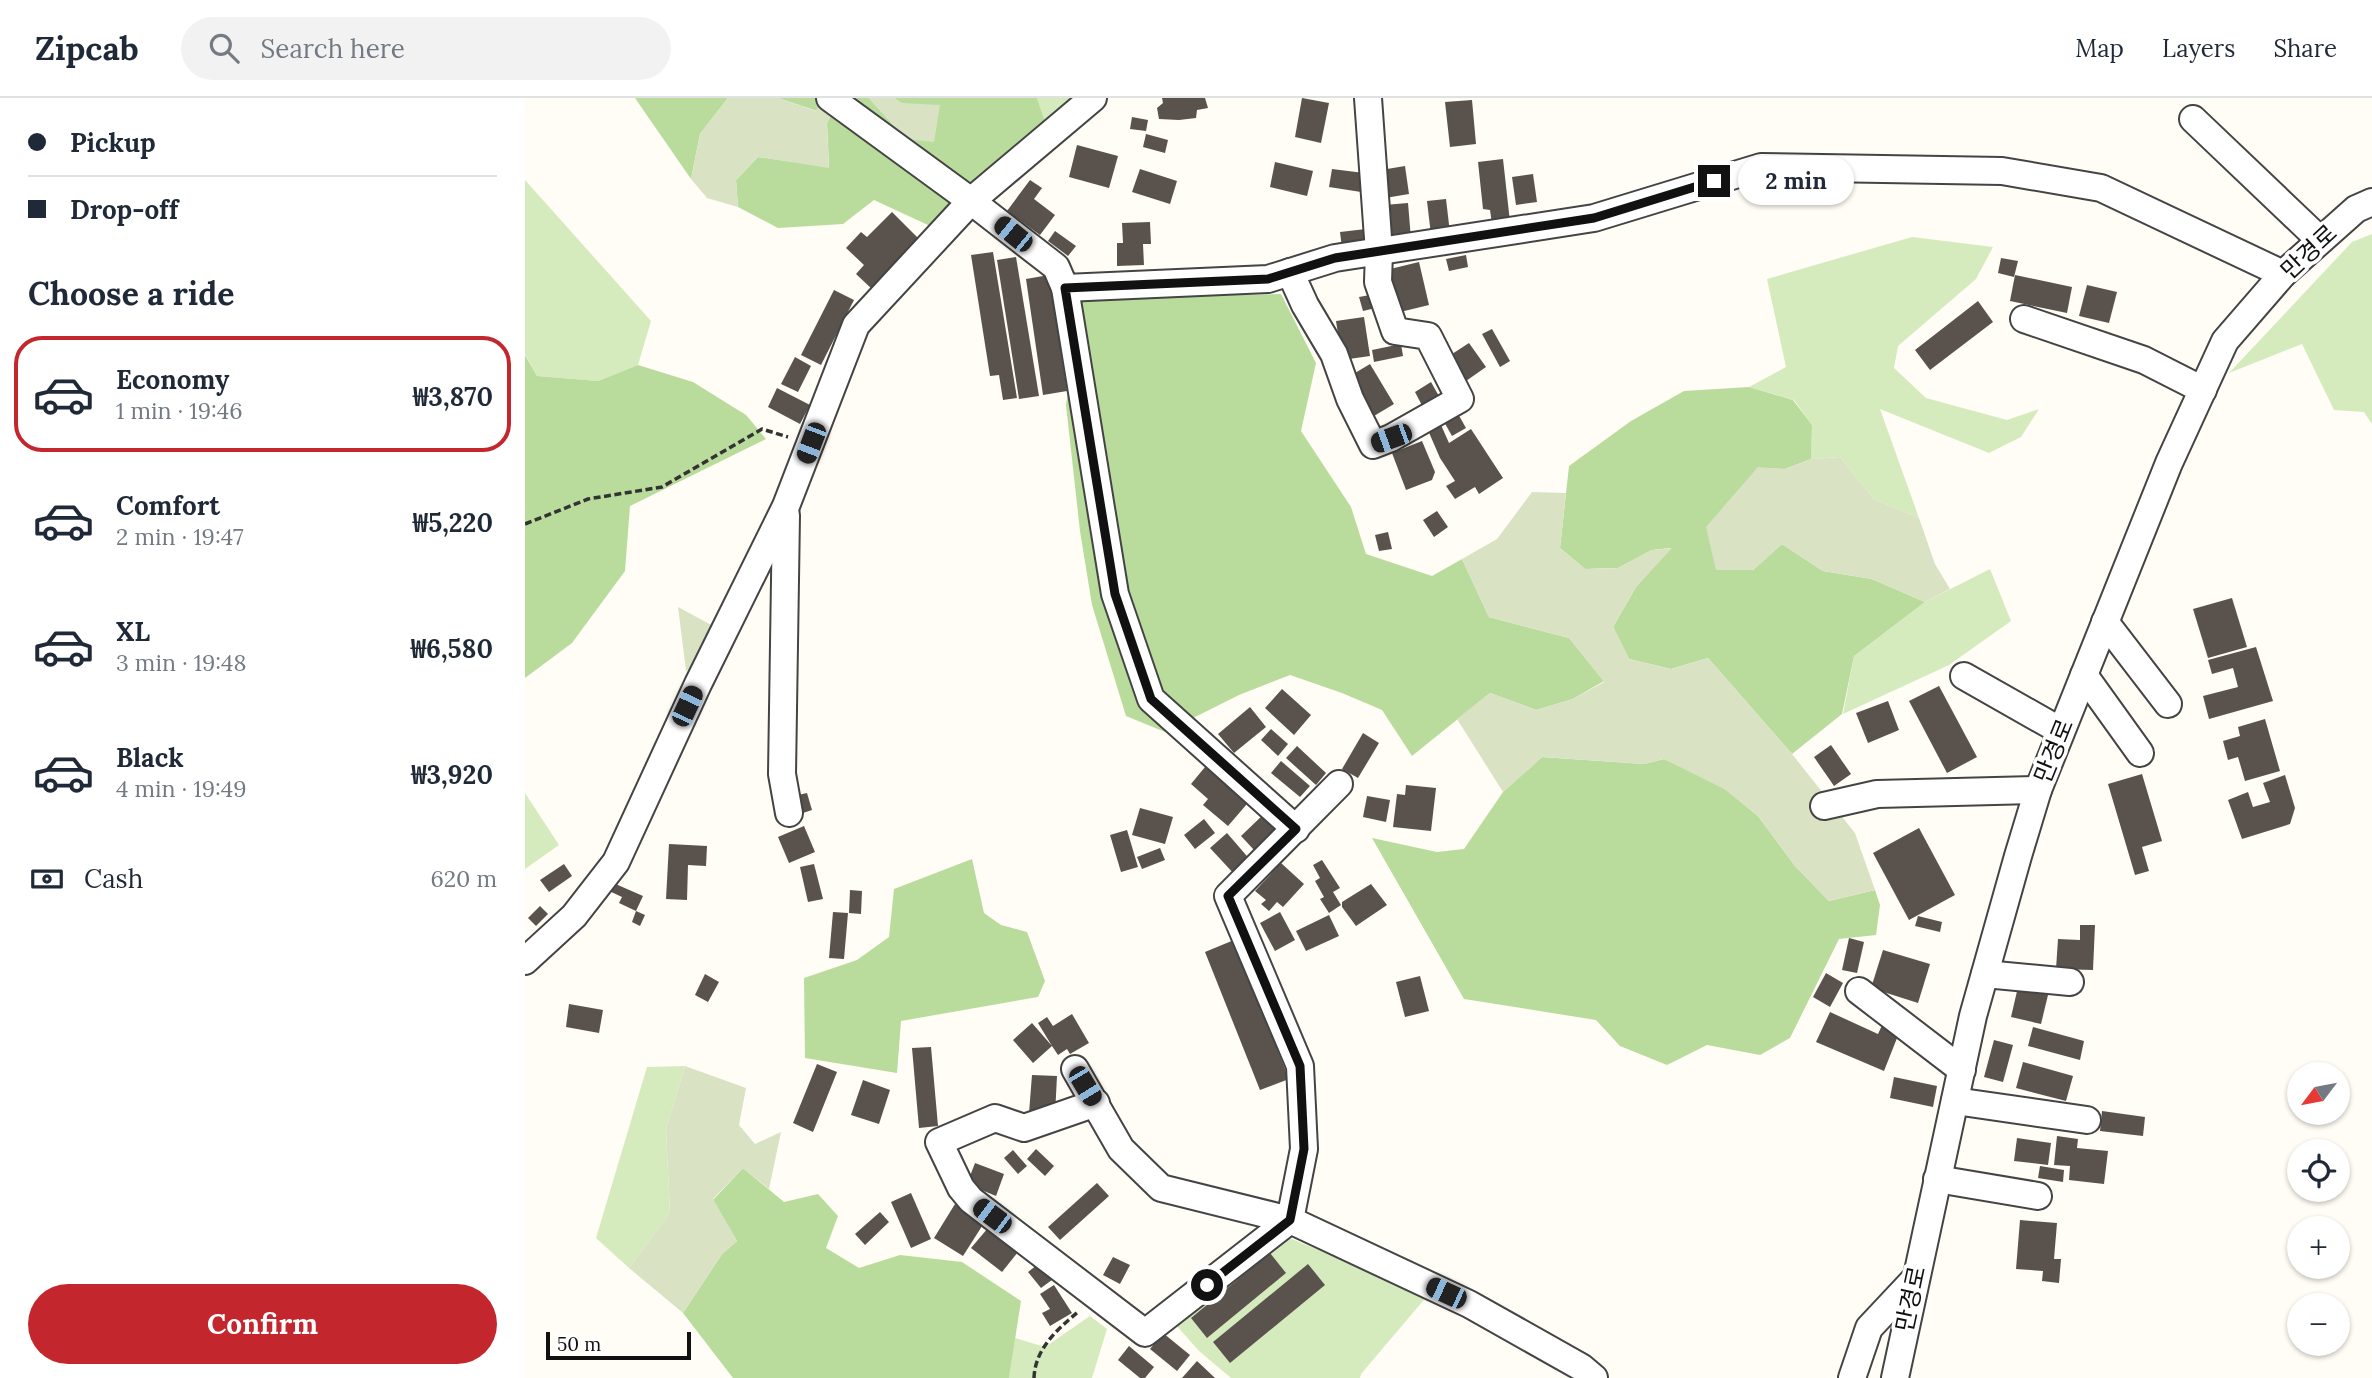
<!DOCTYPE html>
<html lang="en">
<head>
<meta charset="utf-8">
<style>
  :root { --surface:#fff; --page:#f2f2f3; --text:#1f2937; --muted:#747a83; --line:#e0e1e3; --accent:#c4262e }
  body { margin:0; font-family:Lora,"Noto Sans KR",serif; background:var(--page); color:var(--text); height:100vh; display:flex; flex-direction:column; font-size:26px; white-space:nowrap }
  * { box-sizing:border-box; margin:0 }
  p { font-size:23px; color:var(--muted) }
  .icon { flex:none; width:38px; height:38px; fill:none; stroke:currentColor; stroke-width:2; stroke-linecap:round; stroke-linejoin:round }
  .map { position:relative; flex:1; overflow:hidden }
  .sheet { display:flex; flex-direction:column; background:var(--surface); width:525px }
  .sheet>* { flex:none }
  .banner { display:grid; align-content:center; height:154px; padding:0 28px; background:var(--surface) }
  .needle { width:46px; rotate:238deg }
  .fabs { position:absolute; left:1762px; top:964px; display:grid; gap:14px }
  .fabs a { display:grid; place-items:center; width:63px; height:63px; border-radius:50%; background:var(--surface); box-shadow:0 2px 5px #0004; font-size:35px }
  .scale { position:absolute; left:21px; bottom:18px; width:145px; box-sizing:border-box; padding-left:7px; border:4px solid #111; border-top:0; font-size:19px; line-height:24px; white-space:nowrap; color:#111; -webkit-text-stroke:5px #fff; paint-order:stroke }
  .end { position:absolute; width:32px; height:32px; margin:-16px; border:9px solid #111; background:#fff; box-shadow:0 0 0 4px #fff }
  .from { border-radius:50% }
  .bubble { position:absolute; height:49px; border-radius:24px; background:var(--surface); box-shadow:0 2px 5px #0004; font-size:23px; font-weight:700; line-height:49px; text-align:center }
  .car { position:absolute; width:21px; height:42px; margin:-21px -10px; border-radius:9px; box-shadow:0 0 5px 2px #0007; background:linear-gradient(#222 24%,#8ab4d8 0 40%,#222 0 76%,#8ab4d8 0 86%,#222 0) }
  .banner b { display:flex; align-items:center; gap:24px; height:66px; font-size:26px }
  .banner b+b { border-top:2px solid var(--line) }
  .banner i { width:18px; height:18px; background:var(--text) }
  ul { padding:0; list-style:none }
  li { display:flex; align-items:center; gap:21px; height:116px; margin:0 14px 10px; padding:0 14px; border:4px solid transparent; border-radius:28px }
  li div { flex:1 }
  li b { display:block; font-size:26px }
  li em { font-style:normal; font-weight:700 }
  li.on { border-color:var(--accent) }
  li>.icon { width:63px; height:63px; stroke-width:1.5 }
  h2 { padding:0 28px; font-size:32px; line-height:84px }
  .pay { display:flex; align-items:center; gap:18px; height:77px; padding:0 28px; font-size:26px }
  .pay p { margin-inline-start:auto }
  .cta { display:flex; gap:14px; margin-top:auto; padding:14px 28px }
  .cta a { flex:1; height:80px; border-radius:42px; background:var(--accent); color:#fff; font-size:28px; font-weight:700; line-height:80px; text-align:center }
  header { display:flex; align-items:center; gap:42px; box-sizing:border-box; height:98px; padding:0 35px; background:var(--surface); border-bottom:2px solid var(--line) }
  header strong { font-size:33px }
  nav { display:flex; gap:38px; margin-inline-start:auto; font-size:24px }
  .search { width:490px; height:63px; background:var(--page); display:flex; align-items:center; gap:18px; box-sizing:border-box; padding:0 24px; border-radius:38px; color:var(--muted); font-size:26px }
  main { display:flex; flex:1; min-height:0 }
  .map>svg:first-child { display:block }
  .green { fill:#d5ebbd }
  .forest { fill:#b9dc9c }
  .cemetery { fill:#d9e3c4 }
  .building { fill:#5a524d }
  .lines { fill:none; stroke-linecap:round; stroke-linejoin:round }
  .minor-casing { stroke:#444; stroke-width:30 }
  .path { stroke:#333; stroke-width:3.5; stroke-dasharray:7 3.5; stroke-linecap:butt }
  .minor { stroke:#fff; stroke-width:26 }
  .route { stroke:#111; stroke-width:9 }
  .labels { text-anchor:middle; stroke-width:7; stroke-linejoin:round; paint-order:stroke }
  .street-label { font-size:24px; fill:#111; stroke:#fff }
</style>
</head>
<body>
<header>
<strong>Zipcab</strong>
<div class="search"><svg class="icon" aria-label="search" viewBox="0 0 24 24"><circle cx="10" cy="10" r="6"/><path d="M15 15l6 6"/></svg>Search here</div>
<nav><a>Map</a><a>Layers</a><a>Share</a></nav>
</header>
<main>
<section class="sheet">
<div class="banner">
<b><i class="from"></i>Pickup</b>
<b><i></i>Drop-off</b>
</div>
<h2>Choose a ride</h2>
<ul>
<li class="on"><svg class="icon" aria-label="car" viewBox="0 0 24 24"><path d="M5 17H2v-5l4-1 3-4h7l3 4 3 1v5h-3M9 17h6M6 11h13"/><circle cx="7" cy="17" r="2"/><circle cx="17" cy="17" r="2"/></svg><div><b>Economy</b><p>1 min · 19:46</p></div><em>₩3,870</em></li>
<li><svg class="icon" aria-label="car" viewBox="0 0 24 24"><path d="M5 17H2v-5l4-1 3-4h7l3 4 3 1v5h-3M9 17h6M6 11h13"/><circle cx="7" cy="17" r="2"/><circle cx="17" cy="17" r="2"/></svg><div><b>Comfort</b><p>2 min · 19:47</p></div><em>₩5,220</em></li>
<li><svg class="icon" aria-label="car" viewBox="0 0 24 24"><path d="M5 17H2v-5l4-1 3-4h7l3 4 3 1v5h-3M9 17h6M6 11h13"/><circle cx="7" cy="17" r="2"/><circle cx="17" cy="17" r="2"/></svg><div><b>XL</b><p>3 min · 19:48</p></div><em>₩6,580</em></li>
<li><svg class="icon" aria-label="car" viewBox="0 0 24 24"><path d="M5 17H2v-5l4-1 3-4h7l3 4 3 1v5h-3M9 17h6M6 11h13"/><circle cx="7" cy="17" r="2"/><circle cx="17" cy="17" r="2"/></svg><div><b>Black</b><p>4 min · 19:49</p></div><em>₩3,920</em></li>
</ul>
<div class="pay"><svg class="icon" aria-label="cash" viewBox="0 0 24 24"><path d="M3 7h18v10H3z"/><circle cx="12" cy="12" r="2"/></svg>Cash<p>620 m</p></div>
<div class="cta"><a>Confirm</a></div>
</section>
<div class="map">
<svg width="1847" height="1280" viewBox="0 0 1847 1280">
  <rect width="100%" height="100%" fill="#fffdf5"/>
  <g class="green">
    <polygon points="512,0 557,0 522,29"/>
    <polygon points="0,82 126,223 113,267 73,283 12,278 0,256"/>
    <polygon points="1847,136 1847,326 1839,314 1809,312 1777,246 1704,275 1827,144"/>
    <polygon points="1387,139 1468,149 1451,181 1373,248 1369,270 1401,300 1482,322 1514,311 1496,339 1464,355 1355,311 1394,420 1349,401 1315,359 1286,361 1287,327 1269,302 1224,289 1261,269 1242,181"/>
    <polygon points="1465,471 1486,523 1424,567 1318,616 1329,558 1400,504"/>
    <polygon points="0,695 34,747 0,771"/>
    <polygon points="160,968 141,1031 145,1114 104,1170 71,1140 122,969"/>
    <polygon points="757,1137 903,1197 836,1276 835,1280 706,1280 674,1253 651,1227"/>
    <polygon points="565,1218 582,1231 567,1280 484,1280 490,1240 520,1249"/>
  </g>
  <g class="forest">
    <polygon points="110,0 203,0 175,36 166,81"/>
    <polygon points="253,0 296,0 292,13"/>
    <polygon points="314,0 344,0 381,41 376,5 369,0 512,0 522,29 448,89 405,128 349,102 318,126 253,130 213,109 211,82 233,59 304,69 302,25"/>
    <polygon points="756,196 791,265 776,333 826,409 841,456 907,478 937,461 964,519 1044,540 1079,583 1048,601 1011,612 965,595 887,658 857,612 817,595 765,577 714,597 640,634 601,618 567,507 555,433 541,307 556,200"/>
    <polygon points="0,257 12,278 73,283 113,267 168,284 221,317 241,341 105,408 100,473 47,545 0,580"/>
    <polygon points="1224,289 1268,302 1287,327 1286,361 1260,371 1233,370 1228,472 1257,446 1298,473 1347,481 1400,504 1329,558 1317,616 1267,656 1183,560 1146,571 1104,561 1088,529 1111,489 1146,450 1127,452 1093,470 1060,471 1035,450 1044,368 1106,323 1159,293"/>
    <polygon points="1017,659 1119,666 1139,661 1194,686 1233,718 1270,768 1304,803 1350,792 1355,807 1351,837 1314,841 1265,940 1235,957 1182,947 1142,967 1095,948 1071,922 939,901 847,740 912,754 939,751 978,694"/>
    <polygon points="447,761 459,815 476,827 502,834 520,883 513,899 376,923 372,975 280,960 279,880 332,862 364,839 369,791"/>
    <polygon points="218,1070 259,1104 293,1096 313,1118 301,1150 334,1170 375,1157 437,1164 496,1203 484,1280 208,1280 158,1215 197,1156 212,1143 188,1102"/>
  </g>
  <g class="cemetery">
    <polygon points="203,0 253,0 291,13 296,0 314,0 302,25 304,70 233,59 211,82 213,109 182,100 166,81 175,36"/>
    <polygon points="344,0 369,0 376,5 415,7 409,44 381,41"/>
    <polygon points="1315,359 1349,401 1394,420 1410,466 1425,491 1400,504 1347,481 1298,473 1257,446 1228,472 1191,472 1181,429 1233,369 1260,371 1286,361"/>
    <polygon points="1007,394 1041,395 1035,450 1060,471 1093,470 1127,452 1147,450 1111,489 1088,529 1104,561 1146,571 1183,560 1267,656 1330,735 1350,792 1304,803 1270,768 1233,718 1201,692 1139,661 1119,666 1017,659 978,694 932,621 965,595 1011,612 1048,601 1079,584 1044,540 964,519 937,461 972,441"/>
    <polygon points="153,509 192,530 176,564 161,573"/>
    <polygon points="160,968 221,990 214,1027 230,1046 256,1034 244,1091 218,1070 188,1101 212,1143 197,1156 158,1215 104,1170 145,1114 141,1031"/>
  </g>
  <g class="building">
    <polygon points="637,0 680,0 683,10 672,12 671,20 654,22 634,21 632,10 638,5"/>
    <polygon points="777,0 804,5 796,45 770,39"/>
    <polygon points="947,2 951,46 925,49 920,4"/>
    <polygon points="607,19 623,22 621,33 605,31"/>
    <polygon points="621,36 643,42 640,55 618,49"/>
    <polygon points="552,47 593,58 584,90 544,79"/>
    <polygon points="978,61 985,124 967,126 965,112 958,111 953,64"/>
    <polygon points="750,64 788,73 782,98 745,89"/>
    <polygon points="880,68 884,96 860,100 856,72"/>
    <polygon points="615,71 652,83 645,106 607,94"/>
    <polygon points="807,71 839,75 836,94 804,89"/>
    <polygon points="1008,76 1012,104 991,107 987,79"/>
    <polygon points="505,82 517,90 509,101 530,117 515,137 482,113"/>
    <polygon points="921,101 925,135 906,137 902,103"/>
    <polygon points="883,105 886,141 862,143 859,107"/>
    <polygon points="367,114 395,142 348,192 331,176 339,167 321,150 336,134 342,139"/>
    <polygon points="625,124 626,146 618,146 619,167 592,168 592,145 598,145 597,125"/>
    <polygon points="841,131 843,146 817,150 815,134"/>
    <polygon points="530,133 551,148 543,158 523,143"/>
    <polygon points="468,154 492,300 478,302 474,277 465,278 446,157"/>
    <polygon points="941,157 943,169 924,173 921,161"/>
    <polygon points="491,159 514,298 494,301 472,162"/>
    <polygon points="1476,160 1493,163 1489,179 1473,175"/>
    <polygon points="894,164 904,207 867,216 857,173"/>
    <polygon points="524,177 542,293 518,297 501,181"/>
    <polygon points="1490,177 1547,189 1542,215 1485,203"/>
    <polygon points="1562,187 1592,194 1584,225 1554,218"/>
    <polygon points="309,192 329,202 296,267 276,257"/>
    <polygon points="856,195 859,208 838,213 834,199"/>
    <polygon points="1453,203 1468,224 1405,272 1390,252"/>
    <polygon points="839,219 845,258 817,262 811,223"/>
    <polygon points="967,231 985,263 975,269 957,236"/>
    <polygon points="944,245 961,269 941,283 924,258"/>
    <polygon points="876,246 878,258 849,264 847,252"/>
    <polygon points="270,259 286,268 273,294 256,286"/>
    <polygon points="845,266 869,306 844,321 820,281"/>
    <polygon points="906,284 920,309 903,319 890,294"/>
    <polygon points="252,290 285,307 275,326 243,309"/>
    <polygon points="928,307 941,330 927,338 914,315"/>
    <polygon points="912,318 924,345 946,331 978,380 954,396 950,389 930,401 921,388 930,383 915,360 899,323"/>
    <polygon points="897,343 910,374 907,382 881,392 867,355"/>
    <polygon points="912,413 923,429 909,439 898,422"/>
    <polygon points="863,434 867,451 854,453 850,437"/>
    <polygon points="1707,500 1722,549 1683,560 1668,511"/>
    <polygon points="1731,549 1748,603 1684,621 1678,598 1713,589 1708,570 1687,576 1683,562"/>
    <polygon points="1414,588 1452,659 1422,675 1384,603"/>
    <polygon points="757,591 786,617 769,637 740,610"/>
    <polygon points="1363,603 1374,632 1343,645 1331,615"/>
    <polygon points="725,609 741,629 709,655 693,636"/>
    <polygon points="1740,621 1755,673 1720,683 1713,659 1703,662 1698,643 1715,638 1713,629"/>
    <polygon points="746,631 763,646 753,658 736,642"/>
    <polygon points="838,635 854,645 833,680 817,671"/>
    <polygon points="1306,647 1326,676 1309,688 1289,659"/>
    <polygon points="772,648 801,675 791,687 761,660"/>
    <polygon points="756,663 785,688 775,699 746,675"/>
    <polygon points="680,669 713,696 728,699 703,728 678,707 683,701 666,686"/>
    <polygon points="1617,676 1637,743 1617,749 1624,773 1610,777 1583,686"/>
    <polygon points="1760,677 1770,710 1765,726 1717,741 1703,702 1723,694 1728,709 1745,704 1738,685"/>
    <polygon points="881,687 911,690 906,733 868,729 872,696 880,697"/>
    <polygon points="282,695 287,712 275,716 269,698"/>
    <polygon points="842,698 865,702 861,724 838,719"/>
    <polygon points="615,710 648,719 640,746 607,737"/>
    <polygon points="741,714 755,730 730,753 716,738"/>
    <polygon points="679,721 690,735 670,751 659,737"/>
    <polygon points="279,728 290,754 264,765 253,739"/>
    <polygon points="1394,730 1430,797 1384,822 1348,755"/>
    <polygon points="602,732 613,769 596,774 585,737"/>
    <polygon points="702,735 727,764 711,778 685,750"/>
    <polygon points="144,746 182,748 181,768 163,767 162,802 141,801"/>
    <polygon points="635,750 640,762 617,771 612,759"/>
    <polygon points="797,762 815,790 808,794 816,807 804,815 795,801 799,799 790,783 795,780 788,767"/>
    <polygon points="756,765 779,786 758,809 752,804 744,813 736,806 741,802 730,793"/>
    <polygon points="39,766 47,778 24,794 15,782"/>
    <polygon points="289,766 298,801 283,804 275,769"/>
    <polygon points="86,784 118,798 111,813 94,805 97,799 82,792"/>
    <polygon points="846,786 862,807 831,828 817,809 817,804"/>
    <polygon points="325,792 337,793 336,816 324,815"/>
    <polygon points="15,808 23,816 11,828 3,820"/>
    <polygon points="111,813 120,817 115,828 107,824"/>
    <polygon points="308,814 323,815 319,861 304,860"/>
    <polygon points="755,814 770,842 750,853 735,825"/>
    <polygon points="804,817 814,838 781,853 771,833"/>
    <polygon points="1393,818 1417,824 1415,834 1390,828"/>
    <polygon points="1555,827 1570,827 1568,872 1531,871 1533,841 1555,842"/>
    <polygon points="1324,840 1339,844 1332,875 1317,872"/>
    <polygon points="709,842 764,981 735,992 680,854"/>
    <polygon points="1358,852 1405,866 1393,905 1346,890"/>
    <polygon points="1301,875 1318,885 1305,909 1288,899"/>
    <polygon points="180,876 194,884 183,904 170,897"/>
    <polygon points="895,878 904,913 880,919 871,884"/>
    <polygon points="1493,889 1523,897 1516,926 1486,919"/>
    <polygon points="44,906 78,912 74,935 41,929"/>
    <polygon points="1305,914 1353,936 1359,923 1376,930 1359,973 1291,944"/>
    <polygon points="547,916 564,945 545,956 542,951 533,957 527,948 508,965 488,942 507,925 527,948 513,925 522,919 528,928"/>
    <polygon points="1508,929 1559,943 1555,962 1503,948"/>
    <polygon points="1469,942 1488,947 1478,984 1459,979"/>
    <polygon points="406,949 413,1028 394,1030 387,950"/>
    <polygon points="1498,964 1548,978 1541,1003 1491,990"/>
    <polygon points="292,966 312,974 288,1034 268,1025"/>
    <polygon points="507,977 532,978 530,1017 504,1015"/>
    <polygon points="1369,979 1412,988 1408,1009 1365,1000"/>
    <polygon points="338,982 365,992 354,1026 326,1017"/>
    <polygon points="1577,1013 1620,1019 1618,1038 1575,1033"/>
    <polygon points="1532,1038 1553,1041 1552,1050 1583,1053 1579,1086 1544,1082 1545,1068 1529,1067"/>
    <polygon points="1492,1040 1526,1045 1523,1067 1489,1063"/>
    <polygon points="511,1051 529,1068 520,1078 502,1061"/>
    <polygon points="488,1052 502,1068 493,1076 479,1060"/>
    <polygon points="450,1065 479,1076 471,1098 442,1086"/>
    <polygon points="1515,1068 1539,1072 1538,1084 1513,1080"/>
    <polygon points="572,1085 584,1098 535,1142 523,1129"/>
    <polygon points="386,1095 406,1141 386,1150 366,1104"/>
    <polygon points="430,1106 459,1125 438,1158 409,1140"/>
    <polygon points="355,1114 364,1124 340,1147 330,1136"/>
    <polygon points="1495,1122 1532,1125 1529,1161 1536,1161 1534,1185 1517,1183 1518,1173 1491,1171"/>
    <polygon points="463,1130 493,1154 477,1174 446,1150"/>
    <polygon points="745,1155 761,1175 682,1240 666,1220"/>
    <polygon points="588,1159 605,1167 595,1186 578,1177"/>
    <polygon points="783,1166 800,1187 705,1265 688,1244"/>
    <polygon points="512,1167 517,1174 523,1169 531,1179 516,1190 503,1174"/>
    <polygon points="529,1187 547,1215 525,1228 517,1215 525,1211 515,1196"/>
    <polygon points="638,1235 665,1257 652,1273 625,1251"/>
    <polygon points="604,1248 629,1269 620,1280 615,1280 593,1262"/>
    <polygon points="672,1263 690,1280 657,1280"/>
  </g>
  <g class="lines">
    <g class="minor-casing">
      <g id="minor">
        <polyline points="305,0 446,103 531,169 540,190 743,181 810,160 1069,120 1236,69 1477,73 1576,90 1758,176"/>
        <polyline points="1668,21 1795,142"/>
        <polyline points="765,174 780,207 809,256 825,301 848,347 866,340 935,301 903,238 870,233 853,184 854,154 843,0"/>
        <polyline points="540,190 590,496 626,601 771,731"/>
        <polyline points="1499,221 1619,262 1678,292"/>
        <polyline points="261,417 257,676 264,715"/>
        <polyline points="1580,524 1643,606"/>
        <polyline points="1559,577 1615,655"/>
        <polyline points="1439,578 1536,633"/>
        <polyline points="1299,708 1352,696 1513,692"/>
        <polyline points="0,863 49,818 91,764 173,586 261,408 331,227 446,103 568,0"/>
        <polyline points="1460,876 1545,884"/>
        <polyline points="1334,893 1437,972"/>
        <polyline points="550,971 596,1051 636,1090 765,1122 944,1206 1056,1269 1069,1280"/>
        <polyline points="1430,1003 1562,1022"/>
        <polyline points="571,1005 499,1030 470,1020 414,1044 436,1090 446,1102 620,1235 765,1122 779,1051 775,968 703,798 814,686"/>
        <polyline points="1412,1081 1513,1098"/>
        <polyline points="1327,1280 1344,1230 1390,1181"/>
        <polyline points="1370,1280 1448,918 1493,758 1513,692 1644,365 1700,243 1758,176 1831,111 1847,104"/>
      </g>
    </g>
    <g class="path">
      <polyline points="0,426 63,401 137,389 237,331 263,339"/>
      <path d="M 509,1280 C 510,1250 533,1231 554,1213"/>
    </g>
    <use href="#minor" class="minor"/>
  </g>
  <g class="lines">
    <polyline class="route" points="682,1187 765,1122 779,1051 775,968 703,798 771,731 626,601 590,496 540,190 743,181 810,160 1069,120 1189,83"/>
  </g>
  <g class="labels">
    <g class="street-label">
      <text transform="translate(1784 154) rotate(-43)" y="8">만경로</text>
      <text transform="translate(1529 653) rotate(-68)" y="8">만경로</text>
      <text transform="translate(1386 1201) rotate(-78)" y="8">만경로</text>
    </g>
  </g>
</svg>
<div class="fabs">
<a><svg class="needle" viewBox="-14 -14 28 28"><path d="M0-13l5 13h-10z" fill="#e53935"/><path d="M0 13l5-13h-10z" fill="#747a83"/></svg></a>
<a><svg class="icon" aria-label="locate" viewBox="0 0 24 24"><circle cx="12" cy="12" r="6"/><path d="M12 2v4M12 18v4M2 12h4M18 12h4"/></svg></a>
<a>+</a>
<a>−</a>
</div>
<div class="scale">50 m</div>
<i class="end from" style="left:682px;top:1187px"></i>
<i class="end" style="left:1189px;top:83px"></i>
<div class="bubble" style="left:1213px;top:58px;width:116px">2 min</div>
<i class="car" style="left:488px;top:136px;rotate:309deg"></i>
<i class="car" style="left:866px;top:340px;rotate:250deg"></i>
<i class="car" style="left:286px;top:345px;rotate:201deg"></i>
<i class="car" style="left:162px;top:608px;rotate:25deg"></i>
<i class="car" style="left:560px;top:988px;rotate:149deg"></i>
<i class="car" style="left:467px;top:1118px;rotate:307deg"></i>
<i class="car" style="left:921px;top:1195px;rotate:295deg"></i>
</div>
</main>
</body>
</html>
